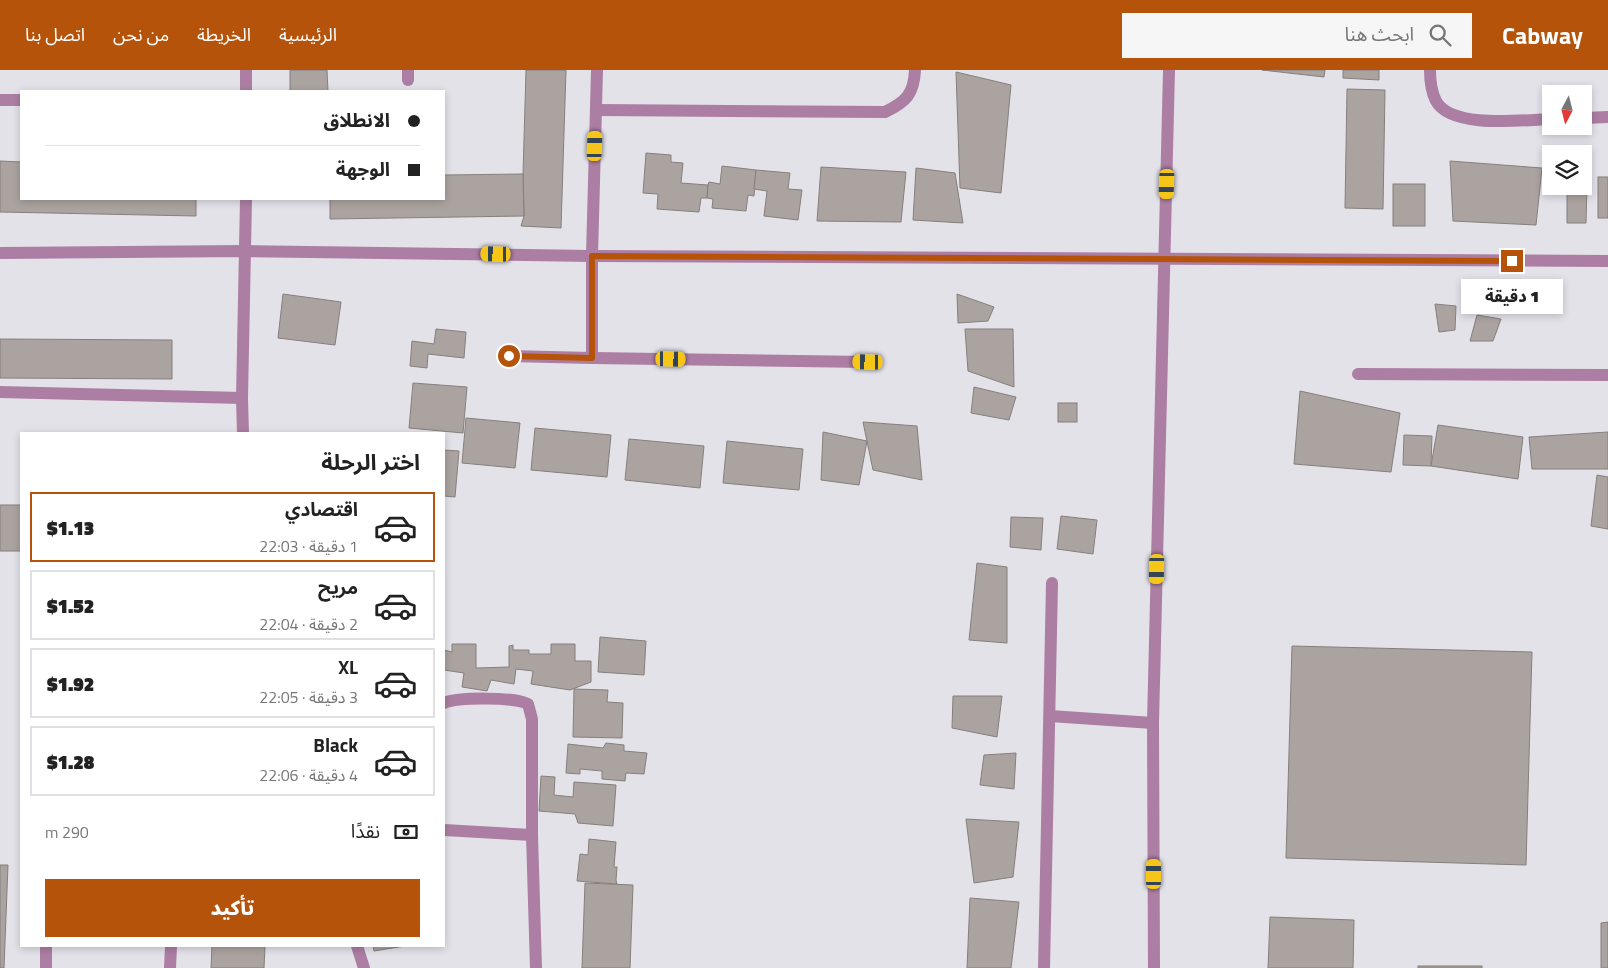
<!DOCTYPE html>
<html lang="ar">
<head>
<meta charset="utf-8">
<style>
  :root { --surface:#fff; --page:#f6f6f6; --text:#222; --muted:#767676; --line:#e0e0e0; --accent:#b45309 }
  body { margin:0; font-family:"Titillium Web","Noto Sans Arabic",sans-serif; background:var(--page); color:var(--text); direction:rtl; height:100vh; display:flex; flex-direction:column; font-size:19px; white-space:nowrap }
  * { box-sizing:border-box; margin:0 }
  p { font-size:16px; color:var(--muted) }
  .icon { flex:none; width:28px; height:28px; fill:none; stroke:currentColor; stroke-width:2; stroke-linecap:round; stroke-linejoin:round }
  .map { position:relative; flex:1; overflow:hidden; direction:ltr }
  .details { position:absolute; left:20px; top:362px; width:425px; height:515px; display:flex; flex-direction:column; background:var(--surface); border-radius:0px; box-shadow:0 2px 8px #0003; direction:rtl }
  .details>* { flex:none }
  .banner { position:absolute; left:20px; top:20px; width:425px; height:110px; border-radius:0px; box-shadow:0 2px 8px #0003; direction:rtl; display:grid; align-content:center; height:110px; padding:0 25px; background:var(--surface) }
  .needle { width:32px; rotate:187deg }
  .buttons { position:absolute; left:1542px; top:15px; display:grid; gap:10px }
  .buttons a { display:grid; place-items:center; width:50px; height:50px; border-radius:0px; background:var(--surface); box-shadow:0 2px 8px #0003; font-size:25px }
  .end { position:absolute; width:22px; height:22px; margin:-11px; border:6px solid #b45309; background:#fff; box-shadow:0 0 0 2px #fff }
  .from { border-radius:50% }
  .bubble { position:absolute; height:35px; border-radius:0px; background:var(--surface); box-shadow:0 2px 8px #0003; font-size:16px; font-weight:800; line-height:35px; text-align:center; direction:rtl }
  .car { position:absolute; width:15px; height:30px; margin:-15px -8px; border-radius:6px; box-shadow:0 0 4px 1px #0007; background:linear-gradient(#f5c518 24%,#345 0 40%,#f5c518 0 76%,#345 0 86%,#f5c518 0) }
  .banner b { display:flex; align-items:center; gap:18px; height:48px; font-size:19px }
  .banner b+b { border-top:1px solid var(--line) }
  .banner i { width:12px; height:12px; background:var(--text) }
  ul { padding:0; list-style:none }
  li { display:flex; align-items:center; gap:15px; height:70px; margin:0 10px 8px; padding:0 15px; border:2px solid var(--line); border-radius:0px }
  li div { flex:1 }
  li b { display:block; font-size:19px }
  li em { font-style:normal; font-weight:800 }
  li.on { border-color:var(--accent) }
  li>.icon { width:45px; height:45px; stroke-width:1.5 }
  h2 { padding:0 25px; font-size:22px; line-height:60px }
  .pay { display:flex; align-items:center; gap:12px; height:55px; padding:0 25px; font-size:19px }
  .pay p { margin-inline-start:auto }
  .primary-button { display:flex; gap:10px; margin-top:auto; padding:10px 25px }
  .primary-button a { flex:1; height:58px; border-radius:0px; background:var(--accent); color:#fff; font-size:20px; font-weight:800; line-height:58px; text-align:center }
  header { display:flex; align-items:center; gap:30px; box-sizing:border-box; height:70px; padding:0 25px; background:var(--accent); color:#fff }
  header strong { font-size:24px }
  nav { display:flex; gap:28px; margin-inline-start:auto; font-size:18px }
  .search { width:350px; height:45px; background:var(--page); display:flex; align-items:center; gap:12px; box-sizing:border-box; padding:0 18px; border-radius:0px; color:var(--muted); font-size:19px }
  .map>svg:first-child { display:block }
  .building { fill:#aaa3a0; stroke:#867f7d }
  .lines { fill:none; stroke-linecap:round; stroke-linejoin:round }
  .minor { stroke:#ac7ea3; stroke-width:12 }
  .route { stroke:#b45309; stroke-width:6 }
</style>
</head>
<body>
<header>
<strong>Cabway</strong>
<div class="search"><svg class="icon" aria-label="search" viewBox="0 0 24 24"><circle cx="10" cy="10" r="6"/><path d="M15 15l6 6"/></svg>ابحث هنا</div>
<nav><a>الرئيسية</a><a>الخريطة</a><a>من نحن</a><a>اتصل بنا</a></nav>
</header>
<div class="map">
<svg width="1608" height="898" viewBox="0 0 1608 898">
  <rect width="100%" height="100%" fill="#e3e2e9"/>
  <g class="building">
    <polygon points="290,0 327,0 328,21 290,21"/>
    <polygon points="526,0 566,0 561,158 521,156 524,146 523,104"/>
    <polygon points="1262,0 1325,0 1324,7"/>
    <polygon points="1343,0 1379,0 1379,10 1343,8"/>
    <polygon points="956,2 1011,15 1001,123 960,118"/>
    <polygon points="1347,19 1385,20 1383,139 1345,138"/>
    <polygon points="646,83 671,85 671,92 683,93 681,113 708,115 707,128 701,128 699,142 657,139 658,124 643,123"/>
    <polygon points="0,91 21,92 21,129 196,129 196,146 0,142"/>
    <polygon points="1450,91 1542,98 1536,155 1453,151"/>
    <polygon points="722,96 756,100 754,126 748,125 746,141 712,138 713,129 707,128 708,115 709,112 720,114"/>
    <polygon points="821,97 906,102 901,152 817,151"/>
    <polygon points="916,98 955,103 963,153 913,150"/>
    <polygon points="756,100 790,103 788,119 802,120 798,150 764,146 767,121 754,119"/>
    <polygon points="523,104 524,146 330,149 330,129 444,129 444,105"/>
    <rect x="1598" y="107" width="10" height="41"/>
    <rect x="1393" y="114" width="32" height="42"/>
    <polygon points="1584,115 1587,115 1586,153 1567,153 1567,116 1584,116"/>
    <polygon points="283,224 341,232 335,275 278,268"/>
    <polygon points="957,224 994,237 988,251 958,253"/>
    <polygon points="1435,234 1456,236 1455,260 1439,262"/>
    <polygon points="1477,245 1501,249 1493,271 1470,271"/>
    <polygon points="436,259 466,262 464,288 428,284 427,298 410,296 412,271 434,274"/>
    <polygon points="965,259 1013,259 1014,317 968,301"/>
    <polygon points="0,269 172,270 172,309 0,308"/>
    <polygon points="413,313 467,317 463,363 409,358"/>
    <polygon points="974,317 1016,327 1009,350 971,343"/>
    <polygon points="1300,321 1400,343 1391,402 1294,394"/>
    <rect x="1058" y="333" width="19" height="19"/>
    <polygon points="466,348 520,353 515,398 462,393"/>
    <polygon points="863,352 917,356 922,410 873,400"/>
    <polygon points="1438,355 1523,367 1518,409 1431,396"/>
    <polygon points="535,358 611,365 607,407 531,400"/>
    <polygon points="823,362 867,371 859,415 821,410"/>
    <polygon points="1608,362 1608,399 1532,399 1529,367"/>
    <polygon points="1404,365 1432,366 1431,396 1403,395"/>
    <polygon points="629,369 704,376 700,418 625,410"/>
    <polygon points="727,371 803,379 799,420 723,413"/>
    <polygon points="444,380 459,381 455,427 444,426"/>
    <polygon points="1597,405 1608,407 1608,459 1591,456"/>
    <rect x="0" y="435" width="21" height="46"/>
    <polygon points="1061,446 1097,450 1093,484 1057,479"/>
    <polygon points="1011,447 1043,448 1041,480 1010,477"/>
    <polygon points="977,493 1007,497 1007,573 969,570"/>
    <polygon points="600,567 646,571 644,605 598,602"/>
    <polygon points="452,574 476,574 476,598 509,597 509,576 513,575 513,580 529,580 529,584 551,584 551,574 575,574 575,591 591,591 591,612 570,620 531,614 533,601 516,599 514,614 491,610 487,621 462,617 464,603 444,600 444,580 452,582"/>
    <polygon points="1292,576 1532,582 1526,795 1286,788"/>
    <polygon points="574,619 608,620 607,632 623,633 622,668 573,667"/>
    <polygon points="953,626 1002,626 997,667 952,658"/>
    <polygon points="606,673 624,675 624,681 647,683 644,704 626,703 625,711 602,709 602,701 580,699 580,704 566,703 568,674 603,678"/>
    <polygon points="1016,683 1014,719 980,715 984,685"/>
    <polygon points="541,706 555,707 554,725 573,727 574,712 616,715 613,756 578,753 575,744 539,741"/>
    <polygon points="966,749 1019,752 1013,807 974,813"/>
    <polygon points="589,769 616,772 614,797 617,797 616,810 617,814 577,811 580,784 588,785"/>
    <polygon points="0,795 8,795 4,898 0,898"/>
    <polygon points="585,813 633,815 630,898 582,898"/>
    <polygon points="970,828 1019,832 1011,898 967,898"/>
    <polygon points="1270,847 1354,850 1353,898 1268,898"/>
    <polygon points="1608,852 1608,898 1601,898 1601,853"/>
    <polygon points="212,876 265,876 264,898 211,898"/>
    <polygon points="373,876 405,876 374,881"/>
    <rect x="1418" y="896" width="64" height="2"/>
  </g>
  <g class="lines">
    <g class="minor">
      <path d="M 1430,0 C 1430,10 1431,21 1436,31 C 1451,59 1523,50 1551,49"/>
      <polyline points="408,10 408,0"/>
      <polyline points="246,21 246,0"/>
      <polyline points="0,30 21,30"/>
      <path d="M 597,40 L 885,42 C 906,32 914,24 915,0"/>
      <polyline points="1584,48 1608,47"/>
      <polyline points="0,183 245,181 592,186 1608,191"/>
      <polyline points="509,286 592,288 868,292"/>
      <polyline points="592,288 592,186 597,0"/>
      <polyline points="1358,304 1608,305"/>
      <polyline points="0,322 242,328"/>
      <polyline points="243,364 242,328 246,129"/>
      <path d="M 444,633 C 458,627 514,627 528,634 L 532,649 L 532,765 L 536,898"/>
      <polyline points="1050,646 1153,653"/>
      <polyline points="444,760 532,765"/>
      <polyline points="46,876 46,898"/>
      <polyline points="357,876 364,898"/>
      <polyline points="170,898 171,876"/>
      <polyline points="1044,898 1052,513"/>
      <polyline points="1154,898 1153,653 1169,0"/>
    </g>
  </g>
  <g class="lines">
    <polyline class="route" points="509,286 592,288 592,186 1512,191"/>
  </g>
</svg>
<div class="buttons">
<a><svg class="needle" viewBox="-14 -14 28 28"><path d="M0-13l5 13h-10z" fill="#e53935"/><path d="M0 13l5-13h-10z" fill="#767676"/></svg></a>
<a><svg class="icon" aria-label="layers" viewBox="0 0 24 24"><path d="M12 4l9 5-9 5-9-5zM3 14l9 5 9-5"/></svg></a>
</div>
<i class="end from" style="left:509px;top:286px"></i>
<i class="end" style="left:1512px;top:191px"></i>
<div class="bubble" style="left:1461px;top:209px;width:102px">1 دقيقة</div>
<i class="car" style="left:595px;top:76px;rotate:2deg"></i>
<i class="car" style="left:1167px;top:114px;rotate:182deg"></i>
<i class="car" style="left:496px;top:184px;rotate:271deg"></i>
<i class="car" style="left:671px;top:289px;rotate:91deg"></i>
<i class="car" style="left:868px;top:292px;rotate:271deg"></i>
<i class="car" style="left:1157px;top:499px;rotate:181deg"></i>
<i class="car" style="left:1154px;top:804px;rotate:0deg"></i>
<div class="banner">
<b><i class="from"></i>الانطلاق</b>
<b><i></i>الوجهة</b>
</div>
<section class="details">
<h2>اختر الرحلة</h2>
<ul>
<li class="on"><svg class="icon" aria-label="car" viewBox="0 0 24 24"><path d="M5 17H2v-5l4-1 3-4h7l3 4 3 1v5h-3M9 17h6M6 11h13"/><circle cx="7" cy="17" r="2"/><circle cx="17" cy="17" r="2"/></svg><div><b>اقتصادي</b><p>1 دقيقة · 22:03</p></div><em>$1.13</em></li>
<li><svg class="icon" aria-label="car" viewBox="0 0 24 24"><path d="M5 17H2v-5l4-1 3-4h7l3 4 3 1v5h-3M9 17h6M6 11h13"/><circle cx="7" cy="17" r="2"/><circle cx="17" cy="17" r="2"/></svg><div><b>مريح</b><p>2 دقيقة · 22:04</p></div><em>$1.52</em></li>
<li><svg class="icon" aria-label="car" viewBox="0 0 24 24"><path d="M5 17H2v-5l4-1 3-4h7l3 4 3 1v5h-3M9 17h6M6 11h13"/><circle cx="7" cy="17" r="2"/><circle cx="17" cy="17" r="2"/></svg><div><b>XL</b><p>3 دقيقة · 22:05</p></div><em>$1.92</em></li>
<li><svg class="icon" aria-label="car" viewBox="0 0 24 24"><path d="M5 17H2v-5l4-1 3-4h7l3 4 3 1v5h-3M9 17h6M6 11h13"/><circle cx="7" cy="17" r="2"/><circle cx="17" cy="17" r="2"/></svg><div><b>Black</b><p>4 دقيقة · 22:06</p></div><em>$1.28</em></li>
</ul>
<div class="pay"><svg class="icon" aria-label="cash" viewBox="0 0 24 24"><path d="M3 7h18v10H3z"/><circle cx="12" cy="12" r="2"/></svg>نقدًا<p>290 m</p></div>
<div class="primary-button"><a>تأكيد</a></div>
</section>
</div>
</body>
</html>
